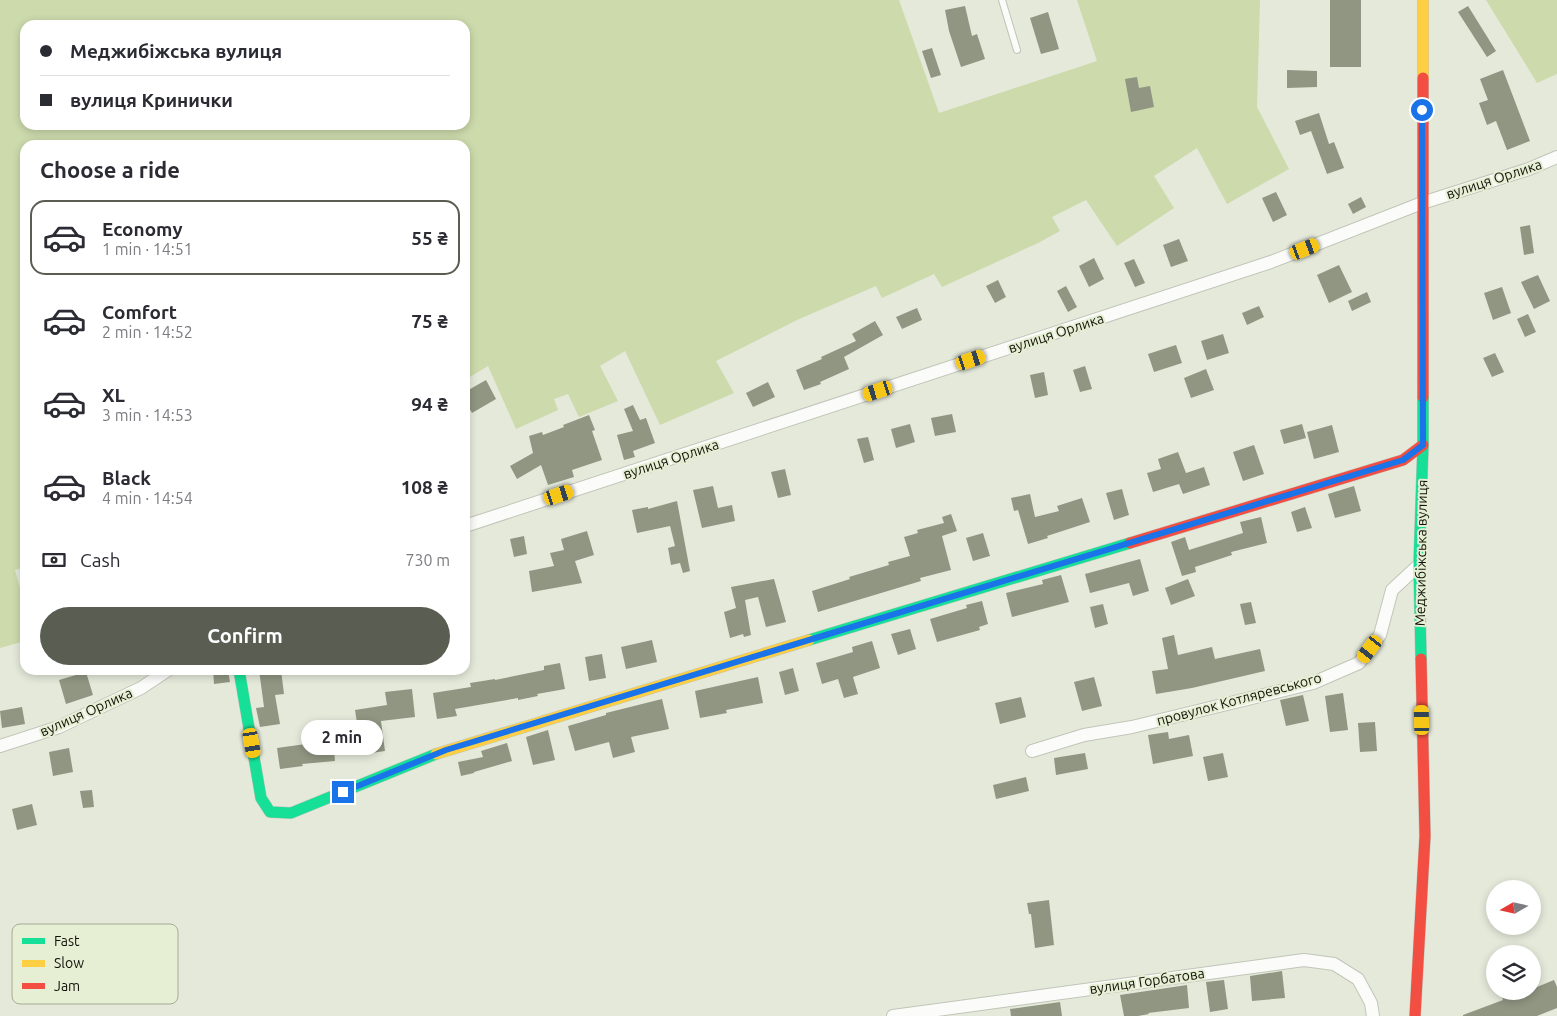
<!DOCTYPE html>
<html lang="en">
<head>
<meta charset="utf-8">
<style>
  :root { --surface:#fff; --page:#f2f2f3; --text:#2b2b33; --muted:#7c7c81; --line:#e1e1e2; --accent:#595d52 }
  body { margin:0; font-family:Ubuntu,sans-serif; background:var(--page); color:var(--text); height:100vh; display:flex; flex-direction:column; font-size:19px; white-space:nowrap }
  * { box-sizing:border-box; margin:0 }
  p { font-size:16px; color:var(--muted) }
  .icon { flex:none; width:28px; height:28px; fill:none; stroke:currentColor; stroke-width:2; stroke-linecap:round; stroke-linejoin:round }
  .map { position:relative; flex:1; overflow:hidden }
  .side { position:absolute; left:20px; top:140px; width:450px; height:535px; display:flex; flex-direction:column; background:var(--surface); border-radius:15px; box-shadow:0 2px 8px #0003 }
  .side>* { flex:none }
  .guide { position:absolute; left:20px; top:20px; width:450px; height:110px; border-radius:15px; box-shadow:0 2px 8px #0003; display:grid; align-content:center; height:110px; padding:0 20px; background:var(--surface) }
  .needle { width:32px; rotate:261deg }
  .controls { position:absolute; left:1486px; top:880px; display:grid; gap:10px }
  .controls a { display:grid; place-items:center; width:55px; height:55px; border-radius:50%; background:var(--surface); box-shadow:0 2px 8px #0003; font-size:25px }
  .end { position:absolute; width:22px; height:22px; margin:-11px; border:6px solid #1a73e8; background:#fff; box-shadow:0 0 0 2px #fff }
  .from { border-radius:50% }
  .bubble { position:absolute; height:35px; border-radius:18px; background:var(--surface); box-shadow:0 2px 8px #0003; font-size:16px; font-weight:700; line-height:35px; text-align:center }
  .car { position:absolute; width:15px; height:30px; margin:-15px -8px; border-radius:6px; box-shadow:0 0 4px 1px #0007; background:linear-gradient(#f5c518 24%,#345 0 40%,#f5c518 0 76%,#345 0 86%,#f5c518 0) }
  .guide b { display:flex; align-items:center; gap:18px; height:48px; font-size:19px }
  .guide b+b { border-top:1px solid var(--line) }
  .guide i { width:12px; height:12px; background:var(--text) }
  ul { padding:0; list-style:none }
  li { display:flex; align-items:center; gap:15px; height:75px; margin:0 10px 8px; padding:0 10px; border:2px solid transparent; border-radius:15px }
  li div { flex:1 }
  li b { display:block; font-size:19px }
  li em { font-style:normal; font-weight:700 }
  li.selected { border-color:var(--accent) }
  li>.icon { width:45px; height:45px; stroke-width:1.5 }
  h2 { padding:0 20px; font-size:22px; line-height:60px }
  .pay { display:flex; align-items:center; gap:12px; height:55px; padding:0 20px; font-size:19px }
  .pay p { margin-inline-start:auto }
  .primary-button { display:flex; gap:10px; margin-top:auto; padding:10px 20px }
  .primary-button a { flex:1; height:58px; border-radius:30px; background:var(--accent); color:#fff; font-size:20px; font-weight:700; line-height:58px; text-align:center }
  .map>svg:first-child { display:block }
  .green { fill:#ccdaac; fill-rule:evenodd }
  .building { fill:#909682 }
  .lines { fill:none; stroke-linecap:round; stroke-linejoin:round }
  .lane-casing { stroke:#c1c5b9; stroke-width:8 }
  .street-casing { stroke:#c1c5b9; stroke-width:14 }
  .fast-casing { stroke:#c1c5b9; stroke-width:12 }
  .slow-casing { stroke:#c1c5b9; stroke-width:12 }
  .jam-casing { stroke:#c1c5b9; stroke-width:12 }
  .lane { stroke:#fbfcf9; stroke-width:6 }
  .street { stroke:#fbfcf9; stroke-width:12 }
  .fast { stroke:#16e098; stroke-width:11 }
  .slow { stroke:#ffcf43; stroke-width:11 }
  .jam { stroke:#f24e42; stroke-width:11 }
  .route { stroke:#1a73e8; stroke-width:6 }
  .labels { text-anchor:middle; stroke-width:4; stroke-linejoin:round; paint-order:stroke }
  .street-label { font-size:14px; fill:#0e1108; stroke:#e6efd4 }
  .key { fill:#e6efd4; stroke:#a5ac97; stroke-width:1 }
  .key-label { font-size:14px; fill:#0e1108 }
</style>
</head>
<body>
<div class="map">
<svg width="1557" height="1016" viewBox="0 0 1557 1016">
  <rect width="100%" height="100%" fill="#e4e9da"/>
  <g class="green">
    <path d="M 0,0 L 899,0 L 939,113 L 1097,61 L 1077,0 L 1260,0 L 1257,107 L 1289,169 L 1227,204 L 1197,148 L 1154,176 L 1174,208 L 1117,246 L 1086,200 L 1052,217 L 1060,231 L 1038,243 L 942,287 L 934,274 L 882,298 L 876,286 L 797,320 L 716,361 L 734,393 L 660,425 L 625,351 L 600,366 L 618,401 L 579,417 L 568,394 L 554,399 L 558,410 L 516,429 L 488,366 L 465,380 L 465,145 L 25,145 L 25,567 L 15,570 L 25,606 L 25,641 L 0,648 ZM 25,25 L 465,25 L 465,125 L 25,125 Z"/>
    <polygon points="1486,0 1557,0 1557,74 1537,83"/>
  </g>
  <g class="building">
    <rect x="1330" y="0" width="31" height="67"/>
    <polygon points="965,6 972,36 977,34 985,59 961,67 949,31 945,10"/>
    <polygon points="1468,6 1496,51 1487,57 1458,12"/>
    <polygon points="1048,12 1059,49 1041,54 1030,18"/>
    <polygon points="932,48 941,75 931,78 922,51"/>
    <polygon points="1287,70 1317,71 1317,87 1287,88"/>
    <polygon points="1503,70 1530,141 1507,150 1496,121 1487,125 1479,103 1488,100 1480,79"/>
    <polygon points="1137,77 1139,88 1150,86 1154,107 1131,112 1125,79"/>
    <polygon points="1319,113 1329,144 1334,142 1344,168 1327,174 1311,131 1300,135 1295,121"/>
    <polygon points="1276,192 1287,215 1273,222 1262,198"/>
    <polygon points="1361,197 1366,207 1353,214 1348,204"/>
    <polygon points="1530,225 1534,253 1524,255 1520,227"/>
    <polygon points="1179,239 1188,261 1171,267 1163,245"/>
    <polygon points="1094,258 1104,279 1089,287 1079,266"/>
    <polygon points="1134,259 1145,283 1135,287 1124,263"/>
    <polygon points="1339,265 1352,292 1329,303 1317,275"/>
    <polygon points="1538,275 1550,301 1534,309 1521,282"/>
    <polygon points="998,280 1006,297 995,303 986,286"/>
    <polygon points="1066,286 1077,307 1068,312 1057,291"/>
    <polygon points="1502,287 1511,313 1493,320 1484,293"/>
    <polygon points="1367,292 1371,302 1352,311 1348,301"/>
    <polygon points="1259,306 1264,317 1247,325 1242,313"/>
    <polygon points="917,308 922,320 902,329 896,317"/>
    <polygon points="1528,314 1536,332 1525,337 1517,319"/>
    <polygon points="875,321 883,335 844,357 849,369 820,382 821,384 804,390 796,370 822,359 821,357 856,341 852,334"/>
    <polygon points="1223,334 1229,353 1207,360 1201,341"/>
    <polygon points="1176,345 1182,363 1154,372 1148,354"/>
    <polygon points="1495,353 1504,372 1492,377 1483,358"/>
    <polygon points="1085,366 1092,389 1080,392 1073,370"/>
    <polygon points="1206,369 1214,390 1191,398 1184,378"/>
    <polygon points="1044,372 1048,395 1035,398 1030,375"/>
    <polygon points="486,380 496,399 472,413 465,401 465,392"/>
    <polygon points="768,382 775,397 753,407 746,393"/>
    <polygon points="633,405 640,420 646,418 655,443 633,451 635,457 624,460 617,435 633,431 624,409"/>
    <polygon points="952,414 956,432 935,436 931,418"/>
    <polygon points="589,415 595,430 592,431 602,460 572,470 574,477 548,485 541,465 517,479 510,466 533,453 529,436 542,432 543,435 564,427 563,425"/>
    <polygon points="910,424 915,442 896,448 891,429"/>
    <polygon points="1302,424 1306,438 1284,444 1280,430"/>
    <polygon points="1332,425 1339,452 1314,459 1307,432"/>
    <polygon points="868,437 874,460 864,463 857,439"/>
    <polygon points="1254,445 1264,474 1243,481 1233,452"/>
    <polygon points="1178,452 1186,473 1204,467 1210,485 1183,494 1179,484 1153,492 1147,473 1161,469 1158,459"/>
    <polygon points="785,469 791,495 778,498 771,472"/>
    <polygon points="713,486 718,508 732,505 735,521 702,528 693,490"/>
    <polygon points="1354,486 1361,511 1335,518 1328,494"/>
    <polygon points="1122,489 1129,515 1114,520 1106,493"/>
    <polygon points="1030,494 1035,517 1059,511 1057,506 1082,498 1090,522 1047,536 1048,538 1028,544 1018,510 1014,511 1011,498"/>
    <polygon points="677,501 690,571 683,573 680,563 671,565 668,548 675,546 670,526 637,533 632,510 648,507 648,509"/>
    <polygon points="1305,507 1312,528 1297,532 1291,512"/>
    <polygon points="951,514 957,531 942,536 951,570 920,578 921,581 818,612 812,591 850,579 849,577 889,565 888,562 910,556 904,537 918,533 917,530 944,523 942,517"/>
    <polygon points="1261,517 1267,543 1231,552 1232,555 1195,567 1196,572 1182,576 1171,542 1185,537 1189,550 1243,533 1240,522"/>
    <polygon points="587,531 594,555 575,561 582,583 532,592 529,571 554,566 550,553 564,550 561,539"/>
    <polygon points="983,533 990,556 973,561 966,538"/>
    <polygon points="524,536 527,554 514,557 510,539"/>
    <polygon points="1140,559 1149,591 1133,596 1129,583 1090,593 1085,574"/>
    <polygon points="1061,575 1069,602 1012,617 1006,593 1043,584 1042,580"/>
    <polygon points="774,579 786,622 766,627 758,597 745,600 751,635 744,637 743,634 730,638 724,612 736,608 731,587"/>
    <polygon points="1188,579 1195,596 1171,605 1165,588"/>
    <polygon points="982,601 988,624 979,627 980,630 937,642 930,619 967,608 966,605"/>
    <polygon points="1251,602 1256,623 1245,625 1240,604"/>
    <polygon points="1103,604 1108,624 1095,628 1090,607"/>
    <polygon points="910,629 916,649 898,655 891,634"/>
    <polygon points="1174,635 1178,655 1212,647 1215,659 1260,649 1265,671 1192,688 1156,694 1152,671 1168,669 1162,638"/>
    <polygon points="652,640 657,662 626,669 621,647"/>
    <polygon points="872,641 880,668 853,677 858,694 844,698 838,679 822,684 816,663 853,652 852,647"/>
    <polygon points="602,654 606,678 589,681 585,657"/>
    <polygon points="560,663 565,689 537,694 538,696 518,700 518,698 455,709 457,716 437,719 433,693 471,687 470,683 495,679 495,680 544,670 544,666"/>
    <polygon points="793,668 799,691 785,695 779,672"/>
    <polygon points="213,670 228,670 230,682 214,684"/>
    <polygon points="259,670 281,670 284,694 275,695 280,724 260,727 256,708 264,707"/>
    <polygon points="86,672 93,695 66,704 59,680"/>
    <polygon points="758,677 763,703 726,710 727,713 700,718 695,691"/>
    <polygon points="1094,677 1102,706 1082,711 1074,682"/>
    <polygon points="412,689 415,717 381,721 385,751 358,755 354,730 358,729 355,710 387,705 385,692"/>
    <polygon points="1343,693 1348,730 1330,732 1325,696"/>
    <polygon points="1303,695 1309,721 1286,726 1280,700"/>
    <polygon points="1021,697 1026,717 1000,724 995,703"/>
    <polygon points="662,699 669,729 631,737 635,752 613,758 609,742 575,751 568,726 606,715 606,713"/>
    <polygon points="22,707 25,724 2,728 0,711"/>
    <polygon points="1375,722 1377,751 1360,752 1358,723"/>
    <polygon points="548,730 555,760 533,765 526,737"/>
    <polygon points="1168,732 1169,739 1189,735 1193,756 1153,764 1148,735"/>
    <polygon points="333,737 335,761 302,764 303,766 280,769 277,748 313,743 313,738"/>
    <polygon points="507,743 512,761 474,772 474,773 461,776 458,762 483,757 481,751"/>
    <polygon points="69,748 73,772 53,776 49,752"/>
    <polygon points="1085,753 1088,769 1056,775 1054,758"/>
    <polygon points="1223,753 1228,777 1208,781 1203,757"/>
    <polygon points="1026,777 1029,791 996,799 993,785"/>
    <polygon points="92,790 94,807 83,808 80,791"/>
    <polygon points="32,804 37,825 17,830 12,809"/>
    <polygon points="1049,900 1054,945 1035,948 1031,914 1029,914 1027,903"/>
    <polygon points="1282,971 1285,998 1252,1001 1250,976"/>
    <polygon points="1224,980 1228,1009 1210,1012 1206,982"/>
    <polygon points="1554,980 1557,987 1557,1008 1537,1016 1463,1016 1463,1015 1503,1000 1499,991 1532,991 1532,989"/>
    <polygon points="1187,985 1189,1008 1148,1013 1149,1014 1138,1016 1124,1016 1120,995"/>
    <polygon points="1060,1002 1062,1016 1011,1016 1010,1009"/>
  </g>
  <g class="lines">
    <g class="lane-casing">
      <polyline id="lane" points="1002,0 1017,50"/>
    </g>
    <g class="street-casing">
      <g id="street">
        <polyline points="465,526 1271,262 1422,203 1529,169 1557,157"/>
        <polyline points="0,746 59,727 141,688 168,670"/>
        <polyline points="1032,751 1084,735 1132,727 1313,683 1359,663 1380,635 1392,590 1419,565"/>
        <polyline points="893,1016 1304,960 1334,964 1358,979 1371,1003 1373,1016"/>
      </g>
    </g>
    <g class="fast-casing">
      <g id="fast">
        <polyline points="809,640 1130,543"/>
        <polyline points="1421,659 1419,565 1423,445 1423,397"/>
        <polyline points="239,670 261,798 270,812 291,813 436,754"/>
      </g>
    </g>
    <g class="slow-casing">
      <g id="slow">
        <polyline points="1423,78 1423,0"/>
        <polyline points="436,754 809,640"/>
      </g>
    </g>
    <g class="jam-casing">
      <g id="jam">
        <polyline points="1423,78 1423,397"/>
        <polyline points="1130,543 1403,460 1423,445"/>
        <polyline points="1415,1016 1425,836 1421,659"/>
      </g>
    </g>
    <use href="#lane" class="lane"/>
    <use href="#street" class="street"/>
    <use href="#fast" class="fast"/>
    <use href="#slow" class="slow"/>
    <use href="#jam" class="jam"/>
  </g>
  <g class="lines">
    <polyline class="route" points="343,792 446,750 1403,460 1423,445 1422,110"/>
  </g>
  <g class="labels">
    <g class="street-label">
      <text transform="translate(1494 179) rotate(-18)" y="5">вулиця Орлика</text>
      <text transform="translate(1056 333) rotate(-18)" y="5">вулиця Орлика</text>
      <text transform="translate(671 459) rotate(-18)" y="5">вулиця Орлика</text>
      <text transform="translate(1421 553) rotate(-89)" y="5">Меджибіжська вулиця</text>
      <text transform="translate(1239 699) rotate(-15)" y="5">провулок Котляревського</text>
      <text transform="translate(86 712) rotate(-24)" y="5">вулиця Орлика</text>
      <text transform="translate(1147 981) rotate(-8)" y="5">вулиця Горбатова</text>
    </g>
  </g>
  <rect x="12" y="924" width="166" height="80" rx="8" class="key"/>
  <rect x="22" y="938" width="23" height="6" fill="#16e098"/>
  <rect x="22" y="960" width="23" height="7" fill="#ffcf43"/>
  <rect x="22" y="983" width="23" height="6" fill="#f24e42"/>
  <g class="key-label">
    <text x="54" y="946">Fast</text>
    <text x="54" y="968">Slow</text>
    <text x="54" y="991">Jam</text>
  </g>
</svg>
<div class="controls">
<a><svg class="needle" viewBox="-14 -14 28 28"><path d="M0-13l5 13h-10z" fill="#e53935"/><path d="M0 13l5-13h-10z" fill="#7c7c81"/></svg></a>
<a><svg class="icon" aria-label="layers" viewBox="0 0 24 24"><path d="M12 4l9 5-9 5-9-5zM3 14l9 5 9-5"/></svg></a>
</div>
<i class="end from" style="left:1422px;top:110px"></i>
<i class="end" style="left:343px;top:792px"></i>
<div class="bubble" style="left:301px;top:720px;width:82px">2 min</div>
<i class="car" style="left:1305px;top:249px;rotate:69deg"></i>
<i class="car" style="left:971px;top:360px;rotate:72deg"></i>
<i class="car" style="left:878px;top:391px;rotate:252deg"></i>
<i class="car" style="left:559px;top:495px;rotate:72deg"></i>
<i class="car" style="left:1370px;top:649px;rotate:217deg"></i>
<i class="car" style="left:1422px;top:720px;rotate:359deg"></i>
<i class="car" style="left:252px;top:743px;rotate:170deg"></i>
<div class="guide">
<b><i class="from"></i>Меджибіжська вулиця</b>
<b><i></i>вулиця Кринички</b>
</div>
<section class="side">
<h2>Choose a ride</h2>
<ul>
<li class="selected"><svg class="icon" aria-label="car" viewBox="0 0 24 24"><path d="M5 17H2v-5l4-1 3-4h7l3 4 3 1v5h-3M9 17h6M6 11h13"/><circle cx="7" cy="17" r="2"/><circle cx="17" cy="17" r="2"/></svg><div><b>Economy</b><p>1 min · 14:51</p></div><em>55 ₴</em></li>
<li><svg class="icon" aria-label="car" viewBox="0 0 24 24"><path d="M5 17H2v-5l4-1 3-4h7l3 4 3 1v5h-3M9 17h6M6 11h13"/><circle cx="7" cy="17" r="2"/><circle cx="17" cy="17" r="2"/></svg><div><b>Comfort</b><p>2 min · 14:52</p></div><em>75 ₴</em></li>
<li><svg class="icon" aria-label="car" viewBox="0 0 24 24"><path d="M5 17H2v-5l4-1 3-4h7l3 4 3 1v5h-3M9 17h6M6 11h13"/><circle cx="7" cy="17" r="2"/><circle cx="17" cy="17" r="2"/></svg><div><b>XL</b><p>3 min · 14:53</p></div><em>94 ₴</em></li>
<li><svg class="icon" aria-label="car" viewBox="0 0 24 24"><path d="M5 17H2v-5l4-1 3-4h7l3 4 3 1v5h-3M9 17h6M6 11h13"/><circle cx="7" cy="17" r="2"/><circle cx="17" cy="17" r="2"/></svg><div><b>Black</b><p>4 min · 14:54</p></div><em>108 ₴</em></li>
</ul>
<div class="pay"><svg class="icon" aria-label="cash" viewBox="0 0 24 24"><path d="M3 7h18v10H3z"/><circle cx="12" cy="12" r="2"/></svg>Cash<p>730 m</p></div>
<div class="primary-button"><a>Confirm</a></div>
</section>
</div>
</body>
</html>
